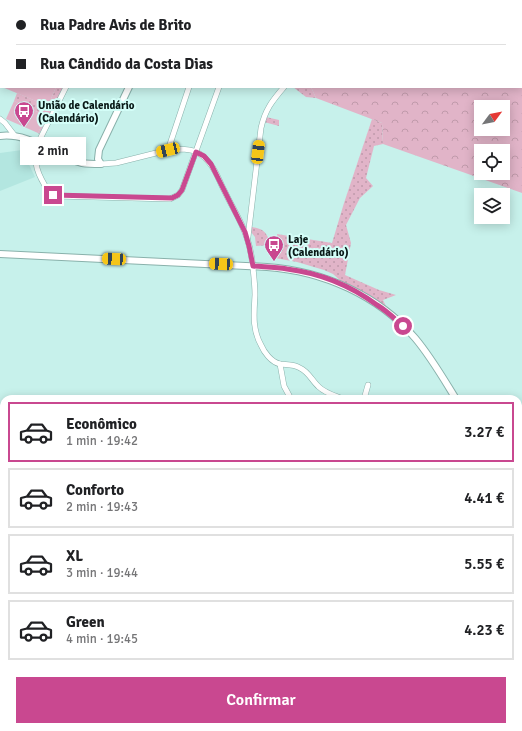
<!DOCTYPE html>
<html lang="pt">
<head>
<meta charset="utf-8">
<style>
  :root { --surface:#fff; --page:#f2f2f2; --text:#202124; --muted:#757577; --line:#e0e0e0; --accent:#c94890 }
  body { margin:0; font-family:Signika,sans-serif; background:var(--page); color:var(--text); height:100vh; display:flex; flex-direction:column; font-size:15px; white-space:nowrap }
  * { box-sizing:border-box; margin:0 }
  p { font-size:13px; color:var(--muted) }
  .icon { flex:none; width:22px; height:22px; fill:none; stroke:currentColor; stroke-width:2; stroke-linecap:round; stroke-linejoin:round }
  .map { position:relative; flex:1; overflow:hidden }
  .sheet { position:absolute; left:0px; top:395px; width:522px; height:336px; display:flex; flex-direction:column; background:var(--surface); border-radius:12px 12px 0 0; box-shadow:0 2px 10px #0003 }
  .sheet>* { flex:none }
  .top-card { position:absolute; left:0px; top:0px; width:522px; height:88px; box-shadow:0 2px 10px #0003; display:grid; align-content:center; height:88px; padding:0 16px; background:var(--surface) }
  .needle { width:26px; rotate:58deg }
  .fabs { position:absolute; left:474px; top:100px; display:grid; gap:8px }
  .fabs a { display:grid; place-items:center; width:36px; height:36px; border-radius:0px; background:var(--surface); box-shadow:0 2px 10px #0003; font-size:20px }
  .end { position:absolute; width:18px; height:18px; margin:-9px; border:5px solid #c94890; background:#fff; box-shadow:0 0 0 2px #fff }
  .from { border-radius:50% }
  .bubble { position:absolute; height:28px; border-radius:0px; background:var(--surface); box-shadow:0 2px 10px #0003; font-size:13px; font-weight:600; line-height:28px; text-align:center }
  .car { position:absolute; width:12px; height:24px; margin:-12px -6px; border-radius:5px; box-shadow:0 0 3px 1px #0007; background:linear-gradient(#f5c518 24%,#345 0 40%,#f5c518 0 76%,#345 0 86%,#f5c518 0) }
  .top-card b { display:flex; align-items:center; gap:14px; height:38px; font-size:15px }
  .top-card b+b { border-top:1px solid var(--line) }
  .top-card i { width:10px; height:10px; background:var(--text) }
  ul { padding:7px 0 0; list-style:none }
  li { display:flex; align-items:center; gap:12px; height:60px; margin:0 8px 6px; padding:0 8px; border:2px solid var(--line); border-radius:0px }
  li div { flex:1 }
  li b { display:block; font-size:15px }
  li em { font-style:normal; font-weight:600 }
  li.active { border-color:var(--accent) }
  li>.icon { width:36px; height:36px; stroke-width:1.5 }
  .action { display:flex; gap:8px; margin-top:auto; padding:8px 16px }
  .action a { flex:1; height:46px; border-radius:0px; background:var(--accent); color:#fff; font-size:16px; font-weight:600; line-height:46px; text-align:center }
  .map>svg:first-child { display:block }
  .built { fill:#b3e6e0 }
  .grass { fill:url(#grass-dots) }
  .forest { fill:url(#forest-crowns); fill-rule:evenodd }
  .pitch { fill:#e1b4c8 }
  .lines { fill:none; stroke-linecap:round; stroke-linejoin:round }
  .minor-casing { stroke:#89b1ab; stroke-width:6 }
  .tertiary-casing { stroke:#89b1ab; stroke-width:8 }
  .primary-casing { stroke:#89b1ab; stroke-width:10 }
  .minor { stroke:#fff; stroke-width:5 }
  .tertiary { stroke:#fff; stroke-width:6 }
  .primary { stroke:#fff; stroke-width:8 }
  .route { stroke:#c94890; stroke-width:5 }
  .labels { text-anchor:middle; stroke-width:4; stroke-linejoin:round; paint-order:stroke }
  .poi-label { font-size:11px; font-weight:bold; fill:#091917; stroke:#d4fef8; text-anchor:start }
</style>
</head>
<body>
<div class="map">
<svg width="522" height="731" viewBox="0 0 522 731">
  <defs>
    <pattern id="grass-dots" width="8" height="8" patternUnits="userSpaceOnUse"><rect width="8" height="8" fill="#e1b4c8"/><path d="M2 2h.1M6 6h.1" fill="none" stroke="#c09aab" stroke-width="1.8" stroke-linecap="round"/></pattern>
    <pattern id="forest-crowns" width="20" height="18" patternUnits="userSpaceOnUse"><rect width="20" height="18" fill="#e1b4c8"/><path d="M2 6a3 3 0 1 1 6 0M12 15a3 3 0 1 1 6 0" fill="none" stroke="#c09aab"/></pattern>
  </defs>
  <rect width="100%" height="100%" fill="#c7f1eb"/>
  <g class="built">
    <polygon points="22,150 35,177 0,191 0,153"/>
    <polygon points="518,512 522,518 522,574 518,574"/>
  </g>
  <g class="grass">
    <polygon points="56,87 64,87 53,109 39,134 38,133 46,116 14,101 17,93 48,106"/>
    <polygon points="293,87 311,87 316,98 306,97"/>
    <polygon points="266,117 279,120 279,126 264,122"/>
    <polygon points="372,119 382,123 383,144 374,146 366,178 373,186 360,198 346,225 351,243 345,275 379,290 396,295 383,300 386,306 342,282 333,274 324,270 297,262 275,258 278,240 277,234 332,243 344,203"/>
    <path d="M 252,227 C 264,229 267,233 271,245 L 256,246 L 255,237 L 251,232 Z"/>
    <polygon points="518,701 522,702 522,731 501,731 499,727 518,727"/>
  </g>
  <path class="forest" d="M 345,0 L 522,0 L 522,193 L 383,144 L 382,123 L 316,98 L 311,87 L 521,87 L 521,1 L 345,1 ZM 481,107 L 503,107 L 503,129 L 481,129 ZM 481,151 L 503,151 L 503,173 L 481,173 Z"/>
  <g class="pitch">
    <polygon points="2,87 56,87 48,106"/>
    <polygon points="14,101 46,116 38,133 6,119"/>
  </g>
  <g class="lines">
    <g class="minor-casing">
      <g id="minor">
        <polyline points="64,0 65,1"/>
        <polyline points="265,0 268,1"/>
        <polyline points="171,1 172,0"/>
        <polyline points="341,1 342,0"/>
        <path d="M 66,87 L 38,143 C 31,161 39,177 49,192 L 51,194 L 55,196 L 170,199 L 178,195 L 182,190 L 219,87"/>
        <polyline points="0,119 5,123 15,136"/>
        <polyline points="168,150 189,87"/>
        <path d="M 101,164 L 116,163 L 168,150 C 179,149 191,148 200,154 C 205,157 208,161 211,165 C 217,173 220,183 225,192 C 232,207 242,222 247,238 C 250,247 252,258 253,268 C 254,277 255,286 255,295 C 254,313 252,329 261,345 C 264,352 271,362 280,364 C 286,365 294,364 300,368 C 309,372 312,381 319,387 C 325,393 336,396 343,399"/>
        <path d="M 248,237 L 261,128 C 265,110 272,101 284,87"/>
        <polyline points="280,364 284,386 291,399"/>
        <polyline points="364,399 368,385"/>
        <polyline points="518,500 522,506"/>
        <polyline points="173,727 178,731"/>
        <polyline points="52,731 61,727"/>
        <polyline points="205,731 206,727"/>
      </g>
    </g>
    <g class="tertiary-casing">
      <g id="tertiary">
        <polyline points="133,0 133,1"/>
        <path d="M 0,136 C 30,132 54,156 82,163 C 88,164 94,164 101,164 L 98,159 L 99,150 L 129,87"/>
        <path d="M 0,254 L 267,267 C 323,271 378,295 415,338 C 431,357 443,378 456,399"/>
        <polyline points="518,415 522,416"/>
      </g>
    </g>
    <g class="primary-casing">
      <g id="primary">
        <polyline points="0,524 4,526"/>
        <polyline points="0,532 4,535"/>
        <polyline points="518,687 522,681"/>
        <polyline points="518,696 522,697"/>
        <polyline points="494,727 496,731"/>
      </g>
    </g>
    <use href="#minor" class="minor"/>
    <use href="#tertiary" class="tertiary"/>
    <use href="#primary" class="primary"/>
  </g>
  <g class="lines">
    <path class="route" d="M 53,195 L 172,198 L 178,195 L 182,190 L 196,152 L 204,156 L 211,164 L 245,232 L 249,246 L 253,266 C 264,267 275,267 287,269 C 319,273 351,286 377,305 C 387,311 395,319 403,326"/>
  </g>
  <defs>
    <g id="bus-pin" transform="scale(1)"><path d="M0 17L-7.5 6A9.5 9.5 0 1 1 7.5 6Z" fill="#c94890" stroke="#d4fef8"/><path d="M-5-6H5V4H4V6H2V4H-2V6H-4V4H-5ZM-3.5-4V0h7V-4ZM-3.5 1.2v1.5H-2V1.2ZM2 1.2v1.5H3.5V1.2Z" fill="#fff"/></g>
  </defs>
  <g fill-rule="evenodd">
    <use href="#bus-pin" x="24" y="111"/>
    <use href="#bus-pin" x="274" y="245"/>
  </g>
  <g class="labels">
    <g class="poi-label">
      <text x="38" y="109">União de Calendário<tspan x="38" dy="13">(Calendário)</tspan></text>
      <text x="288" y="243">Laje<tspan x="288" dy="13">(Calendário)</tspan></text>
    </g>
  </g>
</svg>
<div class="fabs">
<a><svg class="needle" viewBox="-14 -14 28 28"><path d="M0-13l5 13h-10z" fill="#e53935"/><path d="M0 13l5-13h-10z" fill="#757577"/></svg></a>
<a><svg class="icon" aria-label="locate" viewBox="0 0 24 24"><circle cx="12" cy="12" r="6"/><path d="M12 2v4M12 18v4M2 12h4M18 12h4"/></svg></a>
<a><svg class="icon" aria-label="layers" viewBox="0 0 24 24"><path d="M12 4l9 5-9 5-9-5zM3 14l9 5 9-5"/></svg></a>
</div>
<i class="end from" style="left:403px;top:326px"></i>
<i class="end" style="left:53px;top:195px"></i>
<div class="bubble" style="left:20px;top:137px;width:66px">2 min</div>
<i class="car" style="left:168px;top:150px;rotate:256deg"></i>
<i class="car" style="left:258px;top:152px;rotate:7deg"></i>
<i class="car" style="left:114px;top:259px;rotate:273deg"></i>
<i class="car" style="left:221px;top:264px;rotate:273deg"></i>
<div class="top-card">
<b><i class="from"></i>Rua Padre Avis de Brito</b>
<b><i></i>Rua Cândido da Costa Dias</b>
</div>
<section class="sheet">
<ul>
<li class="active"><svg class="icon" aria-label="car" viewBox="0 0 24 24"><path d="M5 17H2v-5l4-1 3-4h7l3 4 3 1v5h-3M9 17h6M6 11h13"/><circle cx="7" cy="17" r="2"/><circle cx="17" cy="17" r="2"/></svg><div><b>Econômico</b><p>1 min · 19:42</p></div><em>3.27 €</em></li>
<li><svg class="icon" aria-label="car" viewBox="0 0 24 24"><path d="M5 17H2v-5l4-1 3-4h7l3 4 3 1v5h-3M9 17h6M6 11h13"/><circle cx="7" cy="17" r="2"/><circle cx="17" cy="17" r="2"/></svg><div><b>Conforto</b><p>2 min · 19:43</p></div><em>4.41 €</em></li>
<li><svg class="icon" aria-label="car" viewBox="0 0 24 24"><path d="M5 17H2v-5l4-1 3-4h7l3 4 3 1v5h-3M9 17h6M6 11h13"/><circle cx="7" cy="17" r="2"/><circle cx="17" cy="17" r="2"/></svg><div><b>XL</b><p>3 min · 19:44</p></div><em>5.55 €</em></li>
<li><svg class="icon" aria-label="car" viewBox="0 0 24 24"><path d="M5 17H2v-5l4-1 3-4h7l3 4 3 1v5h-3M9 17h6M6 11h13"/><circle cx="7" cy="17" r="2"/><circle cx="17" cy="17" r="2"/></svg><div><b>Green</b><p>4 min · 19:45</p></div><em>4.23 €</em></li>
</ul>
<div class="action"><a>Confirmar</a></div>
</section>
</div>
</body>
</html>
